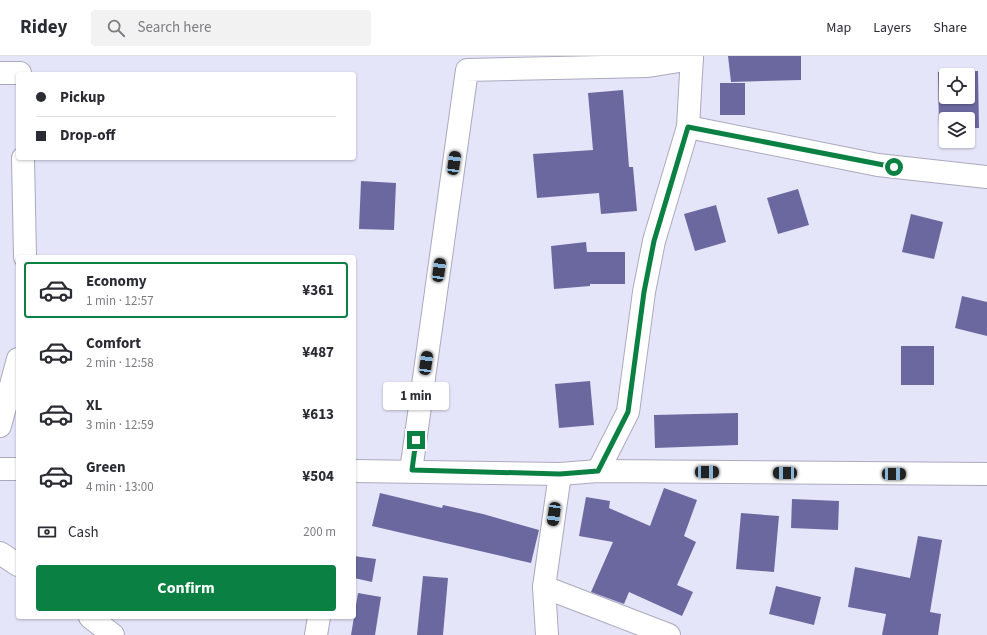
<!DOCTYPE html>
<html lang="en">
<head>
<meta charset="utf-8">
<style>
  :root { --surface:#fff; --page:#f2f2f3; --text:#2b2b33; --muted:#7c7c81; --line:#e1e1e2; --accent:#0b8043 }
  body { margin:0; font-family:"Source Sans 3",sans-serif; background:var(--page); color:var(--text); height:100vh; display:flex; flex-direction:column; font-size:15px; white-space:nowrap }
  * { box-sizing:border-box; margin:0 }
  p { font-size:13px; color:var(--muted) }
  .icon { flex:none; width:22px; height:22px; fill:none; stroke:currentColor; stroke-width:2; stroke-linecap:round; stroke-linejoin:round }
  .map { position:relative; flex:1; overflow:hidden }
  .panel { position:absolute; left:16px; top:199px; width:340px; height:364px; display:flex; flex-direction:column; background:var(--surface); border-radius:4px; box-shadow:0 1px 3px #0004 }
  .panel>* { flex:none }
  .top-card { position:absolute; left:16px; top:16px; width:340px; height:88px; border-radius:4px; box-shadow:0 1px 3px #0004; display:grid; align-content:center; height:88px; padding:0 20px; background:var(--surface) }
  .controls { position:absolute; left:939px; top:12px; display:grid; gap:8px }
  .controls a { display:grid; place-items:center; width:36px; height:36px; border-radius:4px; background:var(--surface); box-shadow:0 1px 3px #0004; font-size:20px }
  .end { position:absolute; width:18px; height:18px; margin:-9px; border:5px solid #0b8043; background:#fff; box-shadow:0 0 0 2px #fff }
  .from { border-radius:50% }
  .bubble { position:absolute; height:28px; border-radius:4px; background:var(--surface); box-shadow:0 1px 3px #0004; font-size:13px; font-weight:700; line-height:28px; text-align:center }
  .car { position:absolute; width:12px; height:24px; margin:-12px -6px; border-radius:5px; box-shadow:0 0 3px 1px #0007; background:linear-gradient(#222 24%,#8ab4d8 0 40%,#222 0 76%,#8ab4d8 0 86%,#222 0) }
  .top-card b { display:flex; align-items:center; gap:14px; height:38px; font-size:15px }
  .top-card b+b { border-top:1px solid var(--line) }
  .top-card i { width:10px; height:10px; background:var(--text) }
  ul { padding:7px 0 0; list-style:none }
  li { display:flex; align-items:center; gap:12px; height:56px; margin:0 8px 6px; padding:0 12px; border:2px solid transparent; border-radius:4px }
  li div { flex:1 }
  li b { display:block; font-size:15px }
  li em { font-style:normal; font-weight:700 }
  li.current { border-color:var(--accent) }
  li>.icon { width:36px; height:36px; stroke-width:1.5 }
  .pay { display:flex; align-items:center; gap:10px; height:44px; padding:0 20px; font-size:15px }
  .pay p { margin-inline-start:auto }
  .primary-button { display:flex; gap:8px; margin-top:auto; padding:8px 20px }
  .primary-button a { flex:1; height:46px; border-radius:4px; background:var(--accent); color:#fff; font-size:16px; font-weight:700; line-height:46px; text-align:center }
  header { display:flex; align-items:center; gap:24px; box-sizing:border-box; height:56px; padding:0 20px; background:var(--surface); border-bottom:1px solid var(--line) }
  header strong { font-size:19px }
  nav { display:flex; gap:22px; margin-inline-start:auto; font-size:14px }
  .search { width:280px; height:36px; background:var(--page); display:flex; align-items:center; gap:10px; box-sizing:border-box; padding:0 14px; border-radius:4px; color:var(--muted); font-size:15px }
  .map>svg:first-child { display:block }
  .building { fill:#6b689f; fill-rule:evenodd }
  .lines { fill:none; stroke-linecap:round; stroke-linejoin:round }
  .minor-casing { stroke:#aaaabe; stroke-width:24 }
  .minor { stroke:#fff; stroke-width:22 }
  .route { stroke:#0b8043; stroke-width:5 }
</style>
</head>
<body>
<header>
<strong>Ridey</strong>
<div class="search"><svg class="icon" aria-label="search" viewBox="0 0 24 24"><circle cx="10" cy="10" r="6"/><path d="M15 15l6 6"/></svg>Search here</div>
<nav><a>Map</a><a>Layers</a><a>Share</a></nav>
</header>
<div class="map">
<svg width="987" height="579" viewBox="0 0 987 579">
  <rect width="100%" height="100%" fill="#e5e5fa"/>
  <g class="building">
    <polygon points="728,0 801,0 801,24 731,26"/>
    <path d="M 978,15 L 979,72 L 968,72 L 968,63 L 946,63 L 946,72 L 939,73 L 938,16 ZM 946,19 L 968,19 L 968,41 L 946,41 Z"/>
    <rect x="720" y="27" width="25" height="32"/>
    <polygon points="623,34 629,111 633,111 637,155 601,158 599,137 537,142 533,98 593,94 588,37"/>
    <polygon points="361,125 396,127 394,174 359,173"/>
    <polygon points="798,133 809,169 778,178 767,142"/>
    <polygon points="716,149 726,186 695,195 684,158"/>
    <polygon points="911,158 943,166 934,203 902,196"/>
    <polygon points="586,186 587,196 625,196 625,228 590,228 590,230 554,233 551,190"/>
    <polygon points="962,240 987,246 987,280 955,272"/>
    <rect x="901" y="290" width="33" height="39"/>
    <polygon points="590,325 594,369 559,372 555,328"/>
    <polygon points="738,357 738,389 655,392 654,359"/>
    <polygon points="664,432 697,444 684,480 696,486 677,529 693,536 682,560 629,536 624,548 591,536 613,486 579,480 586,441 610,445 609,452 650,470"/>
    <polygon points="380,437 442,452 443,449 483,458 539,474 531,507 372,470"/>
    <polygon points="792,443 839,445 838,474 791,472"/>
    <polygon points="741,457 779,460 774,516 736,513"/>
    <polygon points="918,480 942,484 930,556 941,558 938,579 882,579 886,558 848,551 855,511 910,522"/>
    <polygon points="354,500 376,503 372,526 354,522"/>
    <polygon points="423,520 448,522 443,579 417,579"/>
    <polygon points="776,530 821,541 814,569 769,558"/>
    <polygon points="358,537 381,541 375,579 351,579"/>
  </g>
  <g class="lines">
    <g class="minor-casing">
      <g id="minor">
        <polyline points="0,17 20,17"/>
        <polyline points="688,71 878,109 987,121"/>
        <polyline points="23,102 25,201"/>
        <polyline points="0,370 18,303"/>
        <polyline points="0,413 18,413"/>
        <polyline points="354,415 560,418 598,415 987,418"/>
        <polyline points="411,415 467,14 648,10 692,3"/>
        <polyline points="598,415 628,356 644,236 654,185 688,71 692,0"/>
        <polyline points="0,497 18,509"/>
        <polyline points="544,531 669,579"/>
        <polyline points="90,561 113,579"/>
        <polyline points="316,579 319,561"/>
        <polyline points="547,579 544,531 560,418"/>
      </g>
    </g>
    <use href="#minor" class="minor"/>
  </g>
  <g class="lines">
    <polyline class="route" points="416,384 412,414 560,418 598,415 628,356 644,236 654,185 688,71 894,111"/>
  </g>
</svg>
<div class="controls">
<a><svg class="icon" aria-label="locate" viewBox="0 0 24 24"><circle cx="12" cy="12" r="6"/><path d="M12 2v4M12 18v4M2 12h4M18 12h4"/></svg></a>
<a><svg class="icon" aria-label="layers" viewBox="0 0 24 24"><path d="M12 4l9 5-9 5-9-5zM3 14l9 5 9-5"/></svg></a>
</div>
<i class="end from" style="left:894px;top:111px"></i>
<i class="end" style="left:416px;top:384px"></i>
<div class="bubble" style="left:383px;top:326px;width:66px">1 min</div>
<i class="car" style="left:454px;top:107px;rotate:8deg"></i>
<i class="car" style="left:439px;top:214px;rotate:8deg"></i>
<i class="car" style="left:426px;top:307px;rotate:8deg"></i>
<i class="car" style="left:707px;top:416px;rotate:90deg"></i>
<i class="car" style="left:785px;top:417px;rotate:270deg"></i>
<i class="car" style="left:894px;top:418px;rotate:90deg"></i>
<i class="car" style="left:554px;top:458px;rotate:188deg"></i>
<div class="top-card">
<b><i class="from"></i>Pickup</b>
<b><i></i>Drop-off</b>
</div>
<section class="panel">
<ul>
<li class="current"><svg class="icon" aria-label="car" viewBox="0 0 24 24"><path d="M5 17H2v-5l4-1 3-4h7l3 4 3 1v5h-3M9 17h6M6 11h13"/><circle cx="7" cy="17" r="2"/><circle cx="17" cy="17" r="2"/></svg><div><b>Economy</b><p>1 min · 12:57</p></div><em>¥361</em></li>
<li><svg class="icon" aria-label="car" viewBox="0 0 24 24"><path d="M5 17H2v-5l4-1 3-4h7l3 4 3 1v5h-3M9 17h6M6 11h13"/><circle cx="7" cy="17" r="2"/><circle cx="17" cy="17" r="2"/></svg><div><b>Comfort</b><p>2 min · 12:58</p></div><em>¥487</em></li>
<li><svg class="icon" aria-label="car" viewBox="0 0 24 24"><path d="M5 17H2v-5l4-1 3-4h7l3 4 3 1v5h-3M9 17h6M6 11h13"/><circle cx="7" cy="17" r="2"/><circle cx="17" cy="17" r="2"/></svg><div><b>XL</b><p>3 min · 12:59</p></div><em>¥613</em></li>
<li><svg class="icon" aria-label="car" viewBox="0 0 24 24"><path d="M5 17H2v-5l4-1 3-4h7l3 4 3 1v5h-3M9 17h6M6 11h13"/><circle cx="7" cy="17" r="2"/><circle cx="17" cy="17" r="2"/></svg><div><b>Green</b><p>4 min · 13:00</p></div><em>¥504</em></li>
</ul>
<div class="pay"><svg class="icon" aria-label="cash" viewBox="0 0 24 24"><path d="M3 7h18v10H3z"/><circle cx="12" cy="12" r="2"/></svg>Cash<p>200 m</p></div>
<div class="primary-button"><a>Confirm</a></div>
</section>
</div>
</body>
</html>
